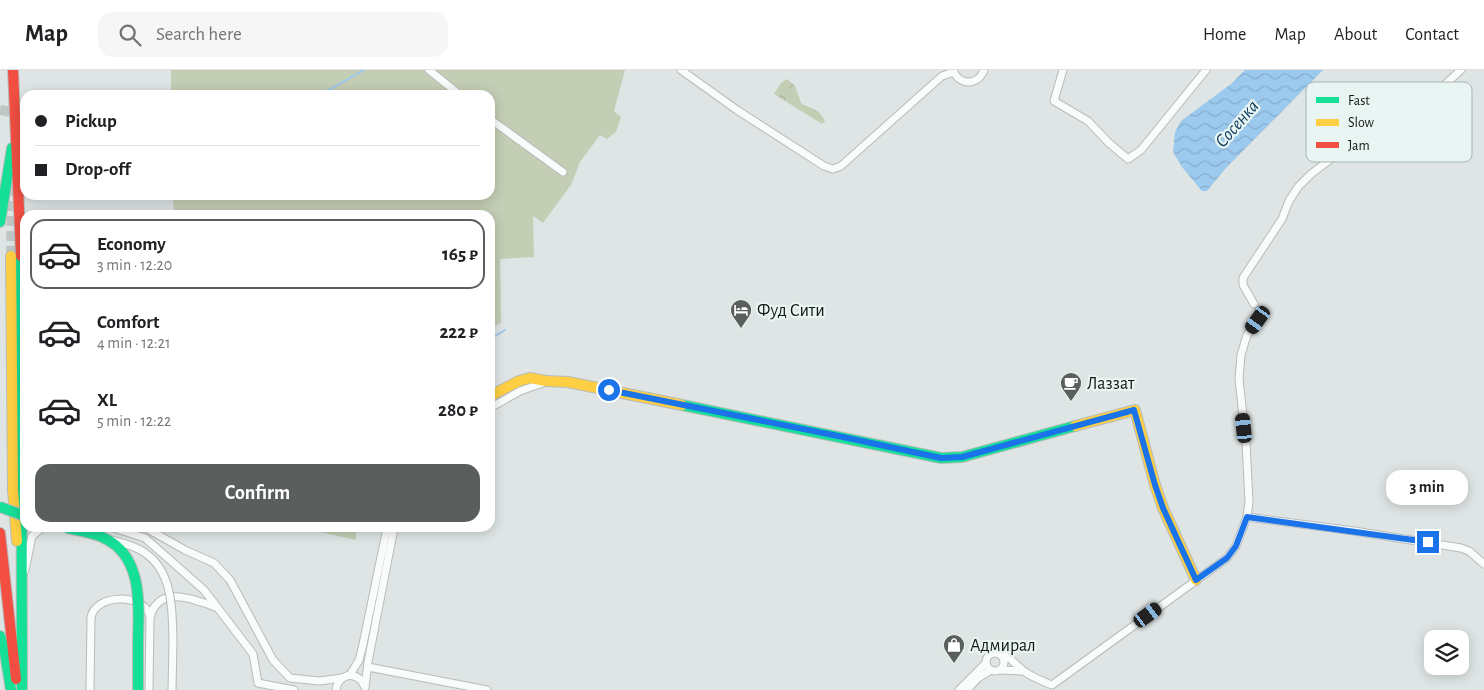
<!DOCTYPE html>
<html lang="en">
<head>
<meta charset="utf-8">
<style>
  :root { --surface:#fff; --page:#f6f6f6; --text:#202124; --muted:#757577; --line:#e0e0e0; --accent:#5a5f5e }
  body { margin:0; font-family:"Alegreya Sans",sans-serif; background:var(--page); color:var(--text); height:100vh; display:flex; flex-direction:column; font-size:19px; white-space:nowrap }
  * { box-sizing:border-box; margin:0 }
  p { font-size:16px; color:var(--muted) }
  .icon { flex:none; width:28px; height:28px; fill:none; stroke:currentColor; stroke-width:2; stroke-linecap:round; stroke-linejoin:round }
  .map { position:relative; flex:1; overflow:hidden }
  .sheet { position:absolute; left:20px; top:140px; width:475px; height:322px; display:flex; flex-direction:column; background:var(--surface); border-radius:15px; box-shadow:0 2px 12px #0003 }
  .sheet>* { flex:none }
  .hud { position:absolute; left:20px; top:20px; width:475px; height:110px; border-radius:15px; box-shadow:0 2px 12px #0003; display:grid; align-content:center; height:110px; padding:0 15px; background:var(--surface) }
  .tools { position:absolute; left:1424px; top:560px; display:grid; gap:10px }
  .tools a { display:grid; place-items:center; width:45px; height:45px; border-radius:10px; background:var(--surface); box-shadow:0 2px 12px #0003; font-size:25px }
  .end { position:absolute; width:22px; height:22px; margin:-11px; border:6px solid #1a73e8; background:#fff; box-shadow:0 0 0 2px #fff }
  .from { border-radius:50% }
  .bubble { position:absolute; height:35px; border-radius:15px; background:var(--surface); box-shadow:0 2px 12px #0003; font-size:16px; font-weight:600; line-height:35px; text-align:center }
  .car { position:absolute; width:15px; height:30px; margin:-15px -8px; border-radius:6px; box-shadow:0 0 4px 1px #0007; background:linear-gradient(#222 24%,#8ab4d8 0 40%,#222 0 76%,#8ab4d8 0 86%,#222 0) }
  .hud b { display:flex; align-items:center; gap:18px; height:48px; font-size:19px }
  .hud b+b { border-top:1px solid var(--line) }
  .hud i { width:12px; height:12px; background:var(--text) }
  ul { padding:9px 0 0; list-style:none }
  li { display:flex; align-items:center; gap:15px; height:70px; margin:0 10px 8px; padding:0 5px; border:2px solid transparent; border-radius:15px }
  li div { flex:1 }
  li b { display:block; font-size:19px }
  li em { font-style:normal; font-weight:600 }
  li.selected { border-color:var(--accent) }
  li>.icon { width:45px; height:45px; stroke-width:1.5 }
  .primary-button { display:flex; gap:10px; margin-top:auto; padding:10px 15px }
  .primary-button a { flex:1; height:58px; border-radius:15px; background:var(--accent); color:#fff; font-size:20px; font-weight:600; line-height:58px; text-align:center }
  header { display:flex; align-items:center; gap:30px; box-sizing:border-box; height:70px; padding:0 25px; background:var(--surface); border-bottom:1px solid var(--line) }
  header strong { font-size:24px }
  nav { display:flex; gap:28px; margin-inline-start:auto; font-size:18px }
  .search { width:350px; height:45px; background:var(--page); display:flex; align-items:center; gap:12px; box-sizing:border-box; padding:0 18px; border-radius:15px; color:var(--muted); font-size:19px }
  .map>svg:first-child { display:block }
  .park { fill:url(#park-crowns) }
  .garden { fill:#c4ceb5 }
  .water { fill:url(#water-waves) }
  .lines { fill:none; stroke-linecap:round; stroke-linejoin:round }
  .stream { stroke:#9cc9ee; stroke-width:2 }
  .secondary-tunnel { stroke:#c0c6c5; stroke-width:10; stroke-dasharray:10 5; stroke-linecap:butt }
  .street-casing { stroke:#b7bcbb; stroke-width:9 }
  .fast-casing { stroke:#b7bcbb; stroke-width:12 }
  .slow-casing { stroke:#b7bcbb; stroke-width:12 }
  .jam-casing { stroke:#b7bcbb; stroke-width:12 }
  .street { stroke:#fafbfb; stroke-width:7 }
  .fast { stroke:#16e098; stroke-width:10 }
  .slow { stroke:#ffcf43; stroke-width:10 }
  .jam { stroke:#f24e42; stroke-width:10 }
  .street-bridge-casing { stroke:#b7bcbb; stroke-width:9; stroke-linecap:butt }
  .fast-bridge-casing { stroke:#b7bcbb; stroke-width:12; stroke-linecap:butt }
  .street-bridge { stroke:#fafbfb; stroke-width:7 }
  .fast-bridge { stroke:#16e098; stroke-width:10 }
  .route { stroke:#1a73e8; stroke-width:6 }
  .labels { text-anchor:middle; stroke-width:4.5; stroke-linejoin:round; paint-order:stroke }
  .poi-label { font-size:18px; fill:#131716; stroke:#e8f5f3; text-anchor:start }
  .water-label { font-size:19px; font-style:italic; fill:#113e61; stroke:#e8f5f3 }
  .key { fill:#e8f5f3; stroke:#a8b2b1; stroke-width:1 }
  .key-label { font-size:14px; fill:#131716 }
</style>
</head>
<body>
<header>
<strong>Map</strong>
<div class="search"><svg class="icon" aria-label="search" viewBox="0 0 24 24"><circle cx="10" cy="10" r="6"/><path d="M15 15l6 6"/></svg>Search here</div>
<nav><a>Home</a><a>Map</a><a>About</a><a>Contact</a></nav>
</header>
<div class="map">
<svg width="1484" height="620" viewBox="0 0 1484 620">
  <defs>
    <pattern id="park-crowns" width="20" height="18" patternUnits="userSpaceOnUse" patternTransform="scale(1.25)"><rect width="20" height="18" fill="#c4ceb5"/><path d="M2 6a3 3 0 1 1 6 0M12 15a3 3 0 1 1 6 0" fill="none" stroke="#a8b09b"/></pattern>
    <pattern id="water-waves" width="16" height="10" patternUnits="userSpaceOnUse" patternTransform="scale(1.25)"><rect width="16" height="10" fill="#9cc9ee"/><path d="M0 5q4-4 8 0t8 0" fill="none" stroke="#86accb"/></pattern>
  </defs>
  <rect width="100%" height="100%" fill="#dee5e4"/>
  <path class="park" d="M 787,9 L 795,16 L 801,33 C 812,40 818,37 825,51 L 822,54 L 774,24 L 781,13 Z"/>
  <g class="garden">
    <polygon points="171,0 625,0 614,41 621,47 616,62 607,69 600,65 580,92 571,115 543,153 533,146 534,187 500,189 501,253 490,259 490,145 174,145 173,125 490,125 490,25 171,25"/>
    <polygon points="307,458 356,458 356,470 307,459"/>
  </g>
  <polygon class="water" points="1245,0 1323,0 1225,99 1207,121 1202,121 1182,97 1173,82 1175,62 1181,51 1231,14"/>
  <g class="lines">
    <g class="stream">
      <polyline points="320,25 364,0"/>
      <polyline points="490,269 505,260"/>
    </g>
    <g class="secondary-tunnel">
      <polyline points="0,40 11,42 25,51"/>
      <polyline points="11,186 12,129 25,96"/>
    </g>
    <g class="street-casing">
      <g id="street">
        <polyline points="429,0 460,25"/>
        <polyline points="681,0 737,40 824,96 833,99 841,96 942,6 954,2"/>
        <path d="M 953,0 C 959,16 978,16 984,0"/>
        <polyline points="1063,0 1054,31 1088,51 1109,73 1128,89 1141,80 1206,0"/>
        <polyline points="490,49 563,102"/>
        <polyline points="1254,234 1243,215 1243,208 1282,149 1289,131 1298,117 1311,104 1332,88 1378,70 1409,47 1461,0"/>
        <polyline points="490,338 520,321 546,312"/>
        <polyline points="1247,447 1354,461 1461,478 1469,481 1484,494"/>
        <polyline points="114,458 145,468 204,520 253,584 258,613 294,620"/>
        <polyline points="146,458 185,480 214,493 230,510 273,590 290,608 320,611 342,608"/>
        <polyline points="25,500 32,466 42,458"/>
        <circle cx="995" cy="592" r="9"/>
        <path d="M 998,583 C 1010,585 1015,595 1025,602 C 1034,608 1042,611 1052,615 L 1227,488 L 1236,476 L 1247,447 L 1249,432 L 1246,373 L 1239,309 L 1241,285 L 1247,265 L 1264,242"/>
        <polyline points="368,597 487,620"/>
        <polyline points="1000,600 1023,601"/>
        <polyline points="350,605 359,590 362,579 387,458"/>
        <polyline points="365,617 368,592 394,458"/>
        <path d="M 90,620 L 91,548 C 94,523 146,523 150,547"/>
        <path d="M 149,620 L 150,548 C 158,513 196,530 218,538"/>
        <polyline points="172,620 173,571"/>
        <path d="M 336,620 C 338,606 351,601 361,610 L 365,617"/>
        <polyline points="959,620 986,593"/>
        <polyline points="967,620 978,608 991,600"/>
      </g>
    </g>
    <g class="fast-casing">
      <g id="fast">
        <polyline points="0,152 12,78"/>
        <polyline points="21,186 22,620"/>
        <polyline points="682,335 941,388 962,387 1075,356"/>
        <polyline points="0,566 5,583 11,620"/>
        <polyline points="138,571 138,620"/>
      </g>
    </g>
    <g class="slow-casing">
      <g id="slow">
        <polyline points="11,186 13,420 17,471"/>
        <polyline points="490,326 519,311 530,308 546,311 568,312 682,335"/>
        <polyline points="1075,356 1135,340 1155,415 1163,438 1196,510"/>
      </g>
    </g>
    <g class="jam-casing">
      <g id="jam">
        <polyline points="13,0 21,186"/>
        <polyline points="0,463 16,609"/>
      </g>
    </g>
    <use href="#street" class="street"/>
    <use href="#fast" class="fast"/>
    <use href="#slow" class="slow"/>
    <use href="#jam" class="jam"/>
    <g class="street-bridge-casing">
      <path id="street-bridge" d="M 111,470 C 119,472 127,474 134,477 C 173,493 172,535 173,571"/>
    </g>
    <g class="fast-bridge-casing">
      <g id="fast-bridge">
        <polyline points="0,437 25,446"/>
        <path d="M 67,458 C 79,461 93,462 104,468 C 143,486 139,535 138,571"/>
      </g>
    </g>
    <use href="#street-bridge" class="street-bridge"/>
    <use href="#fast-bridge" class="fast-bridge"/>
  </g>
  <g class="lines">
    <polyline class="route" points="609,320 843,367 941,388 962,387 1134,340 1155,415 1163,438 1196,510 1227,488 1236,476 1247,447 1428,472"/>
  </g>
  <defs>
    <g id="hotel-pin" transform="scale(1.125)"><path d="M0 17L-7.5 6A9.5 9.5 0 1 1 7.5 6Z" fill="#5a5f5e" stroke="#e8f5f3"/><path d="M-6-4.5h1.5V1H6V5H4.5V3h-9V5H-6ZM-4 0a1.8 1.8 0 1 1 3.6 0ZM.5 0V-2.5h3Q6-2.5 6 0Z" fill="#fff"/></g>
    <g id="cafe-pin" transform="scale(1.125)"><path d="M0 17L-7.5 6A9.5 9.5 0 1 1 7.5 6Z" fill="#5a5f5e" stroke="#e8f5f3"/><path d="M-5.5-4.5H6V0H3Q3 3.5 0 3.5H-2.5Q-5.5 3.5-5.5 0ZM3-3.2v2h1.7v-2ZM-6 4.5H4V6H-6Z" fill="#fff"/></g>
    <g id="shop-pin" transform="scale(1.125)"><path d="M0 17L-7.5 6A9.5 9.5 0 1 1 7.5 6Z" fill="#5a5f5e" stroke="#e8f5f3"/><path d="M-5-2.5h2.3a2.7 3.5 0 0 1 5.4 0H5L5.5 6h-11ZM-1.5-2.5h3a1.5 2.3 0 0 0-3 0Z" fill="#fff"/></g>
  </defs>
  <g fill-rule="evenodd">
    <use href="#hotel-pin" x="741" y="240"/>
    <use href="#cafe-pin" x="1071" y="313"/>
    <use href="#shop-pin" x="954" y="575"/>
  </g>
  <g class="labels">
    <g class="poi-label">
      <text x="757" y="246">Фуд Сити</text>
      <text x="1087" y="319">Лаззат</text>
      <text x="970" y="581">Адмирал</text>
    </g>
    <g class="water-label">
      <text transform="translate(1236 53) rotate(-49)" y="7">Сосенка</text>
    </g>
  </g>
  <rect x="1306" y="12" width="166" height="80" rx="8" class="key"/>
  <rect x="1316" y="27" width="23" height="6" fill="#16e098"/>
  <rect x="1316" y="49" width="23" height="7" fill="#ffcf43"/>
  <rect x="1316" y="72" width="23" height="6" fill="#f24e42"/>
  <g class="key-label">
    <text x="1348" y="35">Fast</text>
    <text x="1348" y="57">Slow</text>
    <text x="1348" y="80">Jam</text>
  </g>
</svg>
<div class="tools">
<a><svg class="icon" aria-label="layers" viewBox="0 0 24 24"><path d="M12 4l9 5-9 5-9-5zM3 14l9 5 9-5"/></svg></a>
</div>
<i class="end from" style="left:609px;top:320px"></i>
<i class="end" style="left:1428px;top:472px"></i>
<div class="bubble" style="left:1386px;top:400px;width:82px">3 min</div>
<i class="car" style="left:1258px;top:250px;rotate:216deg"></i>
<i class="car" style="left:1244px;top:358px;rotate:354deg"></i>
<i class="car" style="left:1148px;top:545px;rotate:54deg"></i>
<div class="hud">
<b><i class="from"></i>Pickup</b>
<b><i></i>Drop-off</b>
</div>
<section class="sheet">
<ul>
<li class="selected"><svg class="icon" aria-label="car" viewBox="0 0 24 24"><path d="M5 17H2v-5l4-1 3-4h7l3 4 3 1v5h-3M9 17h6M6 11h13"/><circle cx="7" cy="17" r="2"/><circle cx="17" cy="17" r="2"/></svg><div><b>Economy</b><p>3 min · 12:20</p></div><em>165 ₽</em></li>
<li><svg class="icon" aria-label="car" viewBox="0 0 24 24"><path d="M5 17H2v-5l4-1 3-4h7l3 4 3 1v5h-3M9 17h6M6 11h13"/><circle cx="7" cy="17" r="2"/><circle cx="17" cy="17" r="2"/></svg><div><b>Comfort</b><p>4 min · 12:21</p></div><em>222 ₽</em></li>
<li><svg class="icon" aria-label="car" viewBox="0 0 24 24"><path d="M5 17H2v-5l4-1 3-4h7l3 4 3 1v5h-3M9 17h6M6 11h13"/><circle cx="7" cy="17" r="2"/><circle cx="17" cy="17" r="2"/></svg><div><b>XL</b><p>5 min · 12:22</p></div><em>280 ₽</em></li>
</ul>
<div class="primary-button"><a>Confirm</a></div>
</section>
</div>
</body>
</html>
